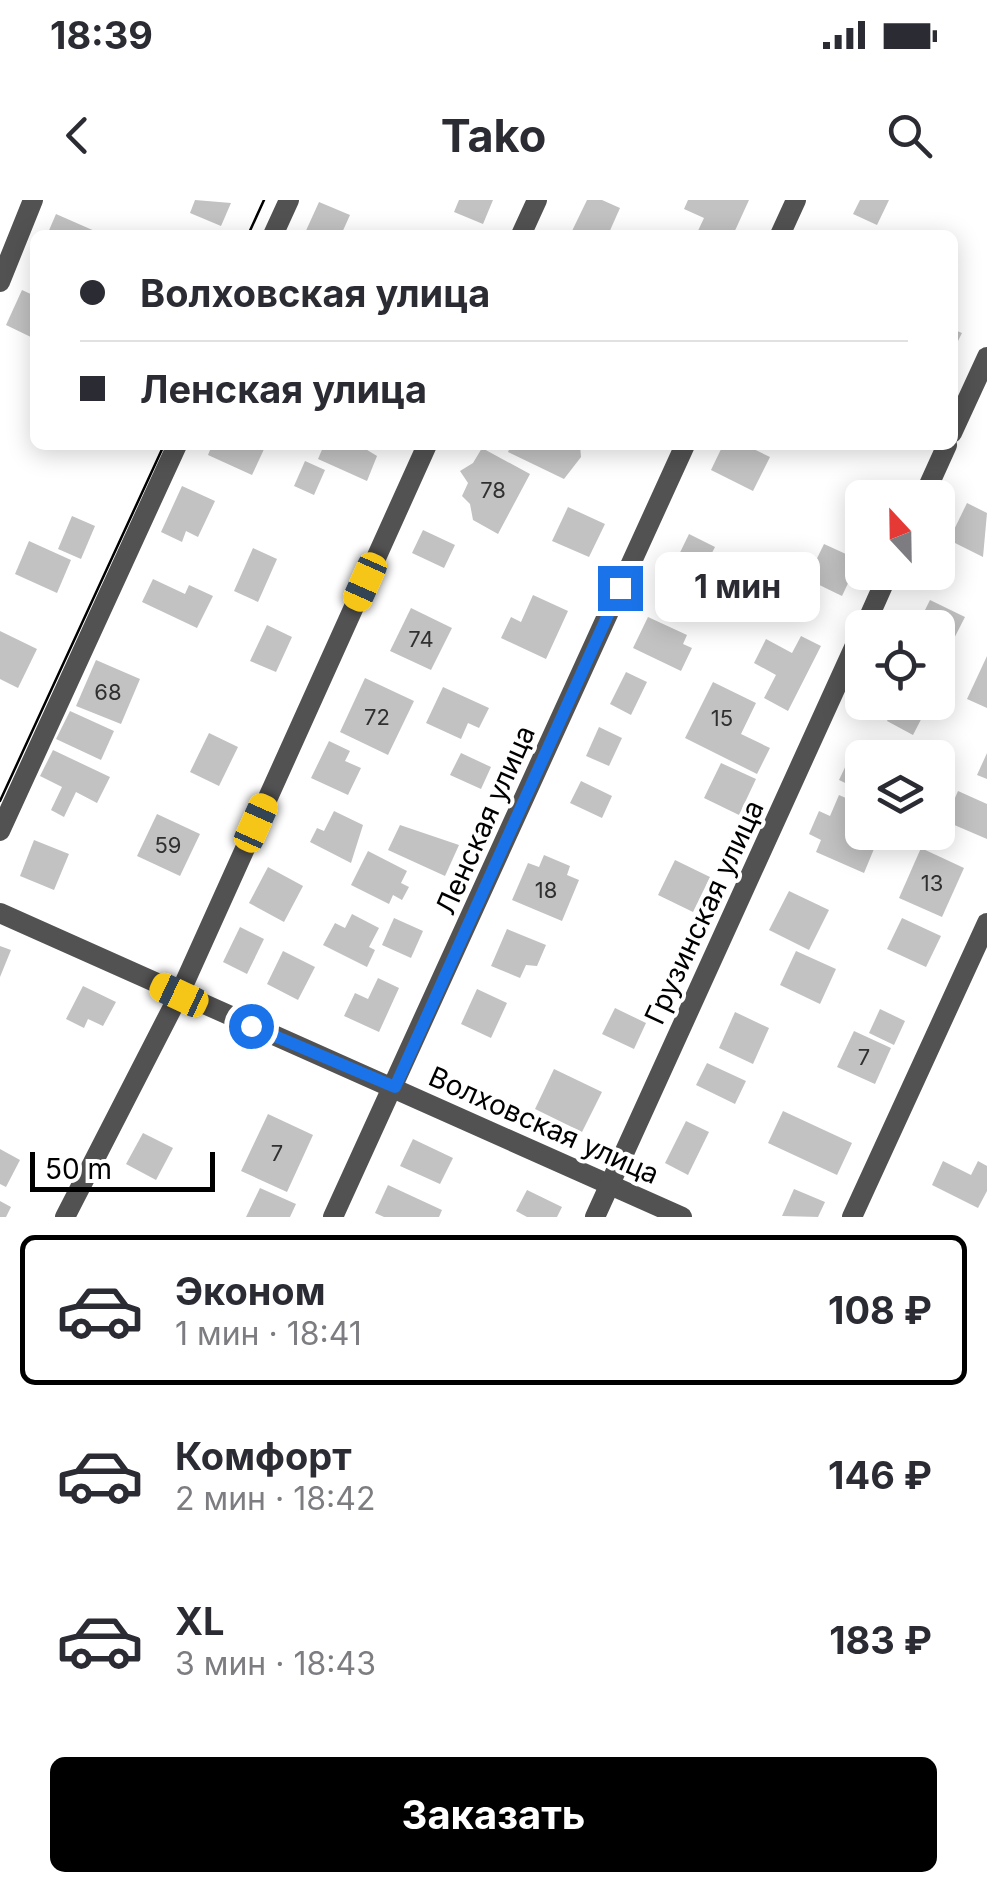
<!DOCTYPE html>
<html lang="ru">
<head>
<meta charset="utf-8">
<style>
  :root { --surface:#fff; --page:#f7f7f7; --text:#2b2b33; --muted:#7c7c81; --line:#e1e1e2; --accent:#000 }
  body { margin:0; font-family:Inter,sans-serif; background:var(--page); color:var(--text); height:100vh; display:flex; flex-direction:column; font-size:38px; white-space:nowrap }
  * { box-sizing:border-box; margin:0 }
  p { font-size:32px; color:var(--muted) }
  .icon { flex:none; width:55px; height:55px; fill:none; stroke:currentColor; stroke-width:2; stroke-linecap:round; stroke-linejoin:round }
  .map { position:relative; height:1017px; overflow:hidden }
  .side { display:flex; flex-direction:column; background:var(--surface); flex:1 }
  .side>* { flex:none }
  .hud { position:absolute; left:30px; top:30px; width:928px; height:220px; border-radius:15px; box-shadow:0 5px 25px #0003; display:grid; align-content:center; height:220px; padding:0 50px; background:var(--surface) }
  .needle { width:65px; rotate:338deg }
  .controls { position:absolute; left:845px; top:280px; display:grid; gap:20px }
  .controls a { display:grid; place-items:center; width:110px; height:110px; border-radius:15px; background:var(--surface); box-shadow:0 5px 25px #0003; font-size:50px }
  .scale { position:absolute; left:30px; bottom:25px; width:185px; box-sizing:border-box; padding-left:10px; border:5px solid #000; border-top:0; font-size:28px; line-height:35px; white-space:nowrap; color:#000; -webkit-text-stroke:8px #fff; paint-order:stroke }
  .end { position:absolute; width:45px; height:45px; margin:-22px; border:12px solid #1a73e8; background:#fff; box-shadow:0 0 0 5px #fff }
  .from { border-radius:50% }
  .bubble { position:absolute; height:70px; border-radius:15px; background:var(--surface); box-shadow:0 5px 25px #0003; font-size:32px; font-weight:700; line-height:70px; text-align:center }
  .car { position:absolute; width:30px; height:60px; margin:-30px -15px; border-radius:12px; box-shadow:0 0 8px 2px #0007; background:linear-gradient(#f5c518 24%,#345 0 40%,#f5c518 0 76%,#345 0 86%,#f5c518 0) }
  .hud b { display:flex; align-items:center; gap:35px; height:95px; font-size:38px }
  .hud b+b { border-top:2px solid var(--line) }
  .hud i { width:25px; height:25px; background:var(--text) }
  ul { padding:18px 0 0; list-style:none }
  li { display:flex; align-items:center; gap:30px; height:150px; margin:0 20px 15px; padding:0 30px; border:5px solid transparent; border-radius:15px }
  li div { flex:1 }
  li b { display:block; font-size:38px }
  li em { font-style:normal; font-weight:700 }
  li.selected { border-color:var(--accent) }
  li>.icon { width:90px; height:90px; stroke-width:1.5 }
  .action { display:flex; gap:20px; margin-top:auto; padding:20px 50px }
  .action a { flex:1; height:115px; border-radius:15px; background:var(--accent); color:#fff; font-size:40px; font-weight:700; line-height:115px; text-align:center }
  .status { display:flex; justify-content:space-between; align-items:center; height:70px; padding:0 50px; background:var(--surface); direction:ltr }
  .status svg { height:28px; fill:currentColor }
  header { display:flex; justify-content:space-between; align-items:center; height:130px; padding:0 50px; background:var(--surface); font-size:45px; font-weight:700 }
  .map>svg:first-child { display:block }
  .building { fill:#c2c2c2 }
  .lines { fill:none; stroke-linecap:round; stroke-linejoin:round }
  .minor { stroke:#525252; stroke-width:20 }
  .tram { stroke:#000; stroke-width:2.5 }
  .route { stroke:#1a73e8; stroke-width:12 }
  .labels { text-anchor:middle; stroke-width:8; stroke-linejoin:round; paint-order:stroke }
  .number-label { font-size:22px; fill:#303030 }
  .street-label { font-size:28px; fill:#000; stroke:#fff }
</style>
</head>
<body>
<div class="status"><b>18:39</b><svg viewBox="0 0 49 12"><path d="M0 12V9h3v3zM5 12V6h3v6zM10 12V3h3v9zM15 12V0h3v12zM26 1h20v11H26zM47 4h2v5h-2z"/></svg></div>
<header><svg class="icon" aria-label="back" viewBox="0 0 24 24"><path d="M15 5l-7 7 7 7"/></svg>Tako<svg class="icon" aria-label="search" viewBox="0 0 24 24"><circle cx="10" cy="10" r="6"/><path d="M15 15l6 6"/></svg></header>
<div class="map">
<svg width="987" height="1017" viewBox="0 0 987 1017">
  <rect width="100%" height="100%" fill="#fff"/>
  <g class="building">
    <polygon points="195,0 231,3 221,26 190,13"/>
    <polygon points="459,0 493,0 483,24 454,12"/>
    <polygon points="587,0 602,0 620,8 608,35 572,31"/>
    <polygon points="688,0 749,0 733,35 696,35 704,18 684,9"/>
    <polygon points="860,0 889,0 877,25 853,14"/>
    <polygon points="319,2 350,15 341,35 304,35"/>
    <polygon points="56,14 97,32 96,35 47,35"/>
    <polygon points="22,90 35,96 35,139 6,125"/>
    <polygon points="952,129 962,133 952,153"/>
    <polygon points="212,245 260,245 265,247 252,275 208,255"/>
    <polygon points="324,245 359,245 377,256 367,281 318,259"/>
    <polygon points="511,245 580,245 581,257 564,279 508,252"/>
    <polygon points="723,245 745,245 770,257 753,291 711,270"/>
    <polygon points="482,248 530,274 498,334 473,320 470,304 462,296 468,283 460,271 473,263"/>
    <polygon points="305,261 325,270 314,295 294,286"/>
    <polygon points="182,286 215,301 198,337 186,331 182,342 161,332"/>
    <polygon points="967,303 987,313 983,357 949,340"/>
    <polygon points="568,307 605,324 589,357 552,341"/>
    <polygon points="72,316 95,326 81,359 58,349"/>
    <polygon points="423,330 455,345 444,368 412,353"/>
    <polygon points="689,334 715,347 698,380 673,367"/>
    <polygon points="29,341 71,360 57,393 15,374"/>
    <polygon points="824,344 859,360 842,396 807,379"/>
    <polygon points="253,348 277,359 258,402 234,391"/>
    <polygon points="153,379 185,394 189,385 213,396 197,428 142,402"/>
    <polygon points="533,395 568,411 546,459 501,438 511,417 521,422"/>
    <polygon points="930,400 965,417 940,466 938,428 905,428 909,420 918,424"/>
    <polygon points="411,408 452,428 431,470 390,451"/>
    <polygon points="648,417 687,435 683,444 692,448 681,471 633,448"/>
    <polygon points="267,425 292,437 276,472 250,461"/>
    <polygon points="0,431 37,449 18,488 0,479"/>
    <polygon points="801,436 821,446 788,511 764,498 776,475 754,463 766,439 792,453"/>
    <polygon points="987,456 987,508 967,499"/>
    <polygon points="96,460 140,479 121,524 76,506"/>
    <polygon points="626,472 647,482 631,515 610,504"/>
    <polygon points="365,478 414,501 388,555 340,532"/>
    <polygon points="713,482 756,503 741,534 770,548 757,574 685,538"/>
    <polygon points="443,487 489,508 479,528 468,523 461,539 426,523"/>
    <polygon points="896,502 930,502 913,535 887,521"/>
    <polygon points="70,511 114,531 101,560 56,539"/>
    <polygon points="599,527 622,538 609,566 586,556"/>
    <polygon points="209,533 238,547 219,586 190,572"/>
    <polygon points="329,541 350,551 345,561 361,568 348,595 311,578"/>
    <polygon points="857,542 890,558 862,558 862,591 839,580"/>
    <polygon points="53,550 110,577 97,603 76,592 64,617 51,610 62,587 40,576"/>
    <polygon points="461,553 491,567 481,589 450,575"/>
    <polygon points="987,553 987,579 977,575"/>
    <polygon points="721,563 756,579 739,615 704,598"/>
    <polygon points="581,581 612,596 602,618 570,603"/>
    <polygon points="958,591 987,604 987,639 945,621"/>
    <polygon points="839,595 862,605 862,632 881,632 864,673 816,652 821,640 809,634 819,611 830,616"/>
    <polygon points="334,611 363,625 351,663 310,642 317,628 324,631"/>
    <polygon points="157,614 200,634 180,676 137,656"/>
    <polygon points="400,625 459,645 445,676 388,650"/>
    <polygon points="34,640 69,654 54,690 20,676"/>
    <polygon points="921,648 964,668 942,717 899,698"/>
    <polygon points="368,651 407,671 401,683 409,687 402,700 393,695 389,704 351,685"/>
    <polygon points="544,655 570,666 567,675 579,680 562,721 512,700 528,663 539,667"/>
    <polygon points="675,660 710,677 693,712 658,695"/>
    <polygon points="268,667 303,686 284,722 249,703"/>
    <polygon points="789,691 829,710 809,750 769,730"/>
    <polygon points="352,714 379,728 369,747 375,750 367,767 323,745 335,723 345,728"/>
    <polygon points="394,718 423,731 411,758 382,745"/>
    <polygon points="902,718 941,736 926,767 887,749"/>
    <polygon points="240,727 264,739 247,774 223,762"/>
    <polygon points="507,729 546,745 537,766 526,765 520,778 491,766"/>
    <polygon points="0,746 11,750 0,777"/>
    <polygon points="283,751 315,767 298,800 267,784"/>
    <polygon points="796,751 836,769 820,804 780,785"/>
    <polygon points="378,778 399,788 379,832 344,816 355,793 368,799"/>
    <polygon points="83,786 116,802 103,826 88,819 84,828 66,819"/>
    <polygon points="477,789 507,803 491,838 461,824"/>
    <polygon points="615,808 646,823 634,849 602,834"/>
    <polygon points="880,809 905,821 894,845 869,833"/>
    <polygon points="735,812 769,828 753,864 719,848"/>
    <polygon points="854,831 891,848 875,884 837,867"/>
    <polygon points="707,863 746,881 735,904 696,885"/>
    <polygon points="554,869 602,892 582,932 535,909"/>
    <polygon points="783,911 852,943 837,975 768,943"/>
    <polygon points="268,914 313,935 287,992 241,971"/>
    <polygon points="686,921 709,932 688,975 665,963"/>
    <polygon points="143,933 173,948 156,980 126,964"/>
    <polygon points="413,939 453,958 440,984 400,966"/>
    <polygon points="0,949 20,960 6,987 0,984"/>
    <polygon points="943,961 971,975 978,961 987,966 987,991 978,1008 932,985"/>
    <polygon points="388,985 442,1010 439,1017 384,1017 375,1013"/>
    <polygon points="260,988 296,1004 290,1017 246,1017"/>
    <polygon points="794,989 825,1002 818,1017 782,1016"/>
    <polygon points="527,990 562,1007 557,1017 527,1017 516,1011"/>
    <polygon points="0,1001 11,1007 6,1017 0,1017"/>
  </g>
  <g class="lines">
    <g class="minor">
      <polyline points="273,35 289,0"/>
      <polyline points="521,35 537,0"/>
      <polyline points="780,35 796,0"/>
      <polyline points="0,82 33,0"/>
      <polyline points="952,233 987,157"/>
      <polyline points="923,298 947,245"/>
      <polyline points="864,428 889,372"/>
      <polyline points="0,631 177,245"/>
      <polyline points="0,713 682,1017"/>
      <polyline points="65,1017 179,795 427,245"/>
      <polyline points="333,1017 685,245"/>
      <polyline points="595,1017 862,430"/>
      <polyline points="852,1017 987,723"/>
    </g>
    <g class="tram">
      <polyline points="248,35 264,0"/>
      <polyline points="0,601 164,245"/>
    </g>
  </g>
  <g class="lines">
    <polyline class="route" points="251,826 395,887 620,388"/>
  </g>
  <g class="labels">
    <g class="number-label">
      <text x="493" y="298">78</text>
      <text x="421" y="447">74</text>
      <text x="108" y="500">68</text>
      <text x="377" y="525">72</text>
      <text x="722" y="526">15</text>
      <text x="168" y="653">59</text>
      <text x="932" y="691">13</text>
      <text x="546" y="698">18</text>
      <text x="864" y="865">7</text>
      <text x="277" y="961">7</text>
    </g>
    <g class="street-label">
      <text transform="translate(485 620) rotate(-66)" y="10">Ленская улица</text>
      <text transform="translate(704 712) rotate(-65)" y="10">Грузинская улица</text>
      <text transform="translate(544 925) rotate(24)" y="10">Волховская улица</text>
    </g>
  </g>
</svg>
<div class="controls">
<a><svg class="needle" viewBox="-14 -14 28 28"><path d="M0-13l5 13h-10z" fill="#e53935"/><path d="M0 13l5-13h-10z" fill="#7c7c81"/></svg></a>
<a><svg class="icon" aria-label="locate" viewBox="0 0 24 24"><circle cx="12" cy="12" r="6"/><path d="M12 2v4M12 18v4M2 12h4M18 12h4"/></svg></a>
<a><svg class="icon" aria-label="layers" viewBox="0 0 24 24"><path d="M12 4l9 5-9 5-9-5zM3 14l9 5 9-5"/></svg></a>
</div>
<div class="scale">50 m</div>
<i class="end from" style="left:251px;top:826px"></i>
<i class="end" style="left:620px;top:388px"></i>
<div class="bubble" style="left:655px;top:352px;width:165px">1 мин</div>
<i class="car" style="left:365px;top:382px;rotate:204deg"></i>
<i class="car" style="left:256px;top:623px;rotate:24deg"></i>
<i class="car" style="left:179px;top:795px;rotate:295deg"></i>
<div class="hud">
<b><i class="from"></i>Волховская улица</b>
<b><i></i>Ленская улица</b>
</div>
</div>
<section class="side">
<ul>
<li class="selected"><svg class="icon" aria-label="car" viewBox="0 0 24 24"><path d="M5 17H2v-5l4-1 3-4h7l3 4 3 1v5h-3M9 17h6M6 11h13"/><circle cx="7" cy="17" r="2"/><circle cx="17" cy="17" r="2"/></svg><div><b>Эконом</b><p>1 мин · 18:41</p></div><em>108 ₽</em></li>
<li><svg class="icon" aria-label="car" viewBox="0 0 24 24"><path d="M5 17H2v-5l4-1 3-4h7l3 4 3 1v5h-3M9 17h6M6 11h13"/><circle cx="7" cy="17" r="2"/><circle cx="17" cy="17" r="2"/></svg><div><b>Комфорт</b><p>2 мин · 18:42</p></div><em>146 ₽</em></li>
<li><svg class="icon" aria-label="car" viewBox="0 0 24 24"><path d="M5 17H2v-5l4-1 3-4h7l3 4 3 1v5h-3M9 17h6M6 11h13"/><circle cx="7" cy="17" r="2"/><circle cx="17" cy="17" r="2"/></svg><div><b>XL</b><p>3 мин · 18:43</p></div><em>183 ₽</em></li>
</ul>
<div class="action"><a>Заказать</a></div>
</section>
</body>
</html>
